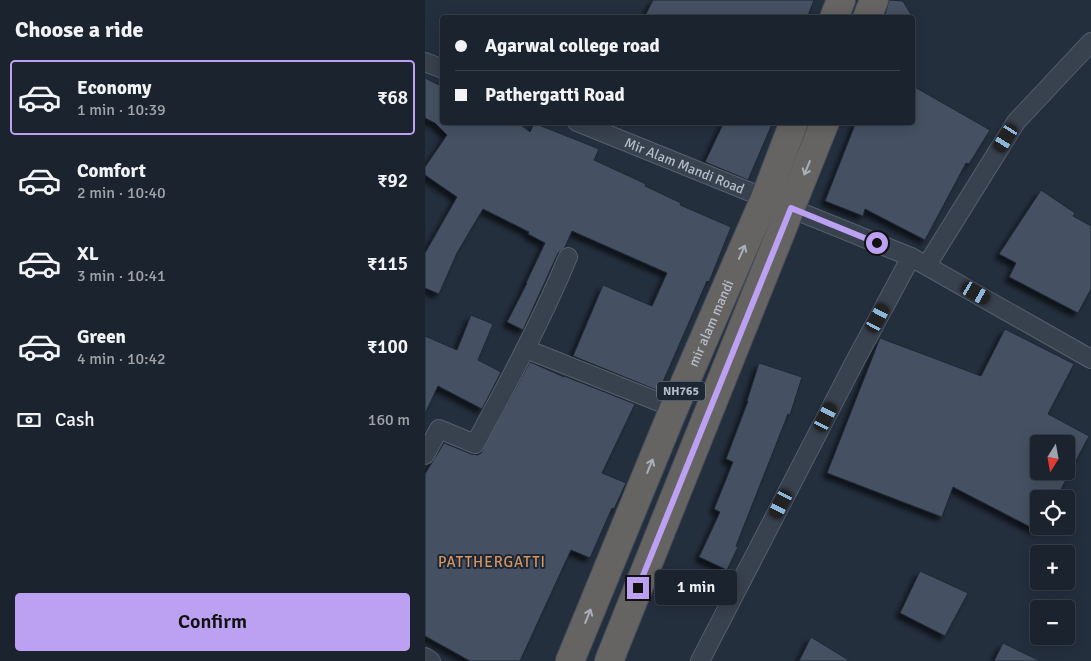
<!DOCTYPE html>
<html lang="en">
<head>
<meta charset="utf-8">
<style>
  :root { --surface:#1b232e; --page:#242b36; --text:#f1f3f6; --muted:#a0a4aa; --line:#39404a; --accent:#bca0f2 }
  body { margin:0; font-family:Signika,sans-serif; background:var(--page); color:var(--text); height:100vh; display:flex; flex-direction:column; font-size:19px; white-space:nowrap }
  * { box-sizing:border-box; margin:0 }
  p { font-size:16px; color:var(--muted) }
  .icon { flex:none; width:28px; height:28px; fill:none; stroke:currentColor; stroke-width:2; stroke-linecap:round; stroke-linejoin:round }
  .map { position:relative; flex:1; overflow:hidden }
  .drawer { display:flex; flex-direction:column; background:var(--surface); width:425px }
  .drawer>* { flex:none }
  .top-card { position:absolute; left:15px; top:15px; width:475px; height:110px; border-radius:5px; box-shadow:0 2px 12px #0003,0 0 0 1px var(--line); display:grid; align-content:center; height:110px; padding:0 15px; background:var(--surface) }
  .needle { width:32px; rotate:191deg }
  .tools { position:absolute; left:605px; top:435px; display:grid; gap:10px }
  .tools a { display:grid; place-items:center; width:45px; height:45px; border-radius:5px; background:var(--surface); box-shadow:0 2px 12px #0003,0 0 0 1px var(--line); font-size:25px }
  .end { position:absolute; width:22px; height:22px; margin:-11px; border:6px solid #bca0f2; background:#111; box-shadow:0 0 0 2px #111 }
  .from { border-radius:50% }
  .bubble { position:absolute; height:35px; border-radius:5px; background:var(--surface); box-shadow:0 2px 12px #0003,0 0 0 1px var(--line); font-size:16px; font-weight:600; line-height:35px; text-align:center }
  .car { position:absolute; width:15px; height:30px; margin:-15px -8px; border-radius:6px; box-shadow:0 0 4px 1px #0007; background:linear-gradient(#222 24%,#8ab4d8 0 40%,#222 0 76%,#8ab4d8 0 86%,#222 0) }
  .top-card b { display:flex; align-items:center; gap:18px; height:48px; font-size:19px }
  .top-card b+b { border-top:1px solid var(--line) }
  .top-card i { width:12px; height:12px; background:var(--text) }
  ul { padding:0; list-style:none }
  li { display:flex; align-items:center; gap:15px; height:75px; margin:0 10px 8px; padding:0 5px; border:2px solid transparent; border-radius:5px }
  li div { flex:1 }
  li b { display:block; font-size:19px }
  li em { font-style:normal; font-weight:600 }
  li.current { border-color:var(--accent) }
  li>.icon { width:45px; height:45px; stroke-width:1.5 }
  h2 { padding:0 15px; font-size:22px; line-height:60px }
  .pay { display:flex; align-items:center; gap:12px; height:55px; padding:0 15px; font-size:19px }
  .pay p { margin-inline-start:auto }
  .cta { display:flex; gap:10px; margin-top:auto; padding:10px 15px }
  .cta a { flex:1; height:58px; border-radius:5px; background:var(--accent); color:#111; font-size:20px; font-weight:600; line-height:58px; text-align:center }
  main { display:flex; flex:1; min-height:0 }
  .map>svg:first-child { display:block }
  .building { fill:#455162; stroke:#1f2835; fill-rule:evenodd; filter:url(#shadow) }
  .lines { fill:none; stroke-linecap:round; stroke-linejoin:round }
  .minor-casing { stroke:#565f6c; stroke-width:20 }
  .trunk-casing { stroke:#434c59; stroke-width:30 }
  .minor { stroke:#38414e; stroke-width:18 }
  .trunk { stroke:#656462; stroke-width:28 }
  .oneway { stroke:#a8afba }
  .route { stroke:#bca0f2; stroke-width:6 }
  .labels { text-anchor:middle; stroke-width:4; stroke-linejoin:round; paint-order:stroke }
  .shield { fill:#1d2633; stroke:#878f9c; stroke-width:1 }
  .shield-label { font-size:12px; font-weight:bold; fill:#b4bcc9 }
  .street-label { font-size:14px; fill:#b4bcc9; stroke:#1d2633 }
  .neighbourhood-label { font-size:15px; letter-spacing:1px; fill:#d59563; stroke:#1d2633 }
</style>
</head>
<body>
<main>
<section class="drawer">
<h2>Choose a ride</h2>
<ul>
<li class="current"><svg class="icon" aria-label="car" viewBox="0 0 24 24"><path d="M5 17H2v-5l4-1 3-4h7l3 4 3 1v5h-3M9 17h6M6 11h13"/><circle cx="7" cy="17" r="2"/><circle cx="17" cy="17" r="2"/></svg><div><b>Economy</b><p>1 min · 10:39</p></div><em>₹68</em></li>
<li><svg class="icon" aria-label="car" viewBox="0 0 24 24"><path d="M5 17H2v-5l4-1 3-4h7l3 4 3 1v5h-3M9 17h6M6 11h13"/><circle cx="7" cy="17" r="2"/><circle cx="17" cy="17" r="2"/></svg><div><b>Comfort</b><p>2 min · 10:40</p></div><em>₹92</em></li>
<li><svg class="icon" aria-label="car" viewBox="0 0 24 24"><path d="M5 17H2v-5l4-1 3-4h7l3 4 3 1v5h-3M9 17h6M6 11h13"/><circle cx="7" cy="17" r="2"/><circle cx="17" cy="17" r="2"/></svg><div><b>XL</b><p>3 min · 10:41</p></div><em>₹115</em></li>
<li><svg class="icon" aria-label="car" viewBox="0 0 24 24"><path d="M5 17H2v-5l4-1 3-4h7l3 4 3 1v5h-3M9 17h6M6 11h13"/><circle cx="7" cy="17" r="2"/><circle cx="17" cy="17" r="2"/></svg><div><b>Green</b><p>4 min · 10:42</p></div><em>₹100</em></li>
</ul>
<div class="pay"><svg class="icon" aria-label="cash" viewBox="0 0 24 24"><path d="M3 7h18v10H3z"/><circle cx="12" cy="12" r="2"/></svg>Cash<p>160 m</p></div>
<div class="cta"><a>Confirm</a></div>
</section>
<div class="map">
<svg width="666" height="661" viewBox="0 0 666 661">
  <defs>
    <filter id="shadow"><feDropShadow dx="-4.5" dy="4.5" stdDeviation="2.5" flood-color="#0009"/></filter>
  </defs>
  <rect width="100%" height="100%" fill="#242f3e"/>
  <g class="building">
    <polygon points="228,0 389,0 382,18 219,18"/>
    <polygon points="464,0 478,1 488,18 459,18"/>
    <polygon points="0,78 18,87 18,122 92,122 105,132 109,123 174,149 169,160 221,184 220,186 256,203 255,205 306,227 284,282 282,281 234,391 148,356 178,285 227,306 242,273 147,231 140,247 133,253 98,330 82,322 102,283 101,283 120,243 103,234 104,232 58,209 32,253 14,294 0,288 0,253 32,197 0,175 0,167 22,135 10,123 0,118"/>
    <polygon points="488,86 565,130 544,164 541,163 500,240 440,209 438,216 400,201 431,122 488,122"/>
    <polygon points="299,122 348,122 323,180 280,162"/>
    <polygon points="616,190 650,213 648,216 666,226 666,289 653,313 584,277 591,263 574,254"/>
    <polygon points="46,315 68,324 53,360 76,372 57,409 13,386 0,414 0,336 32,350"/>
    <path d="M 580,329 L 649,364 L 623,414 L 664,436 L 631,499 L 614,499 L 614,526 L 616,526 L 613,531 L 528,487 L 517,517 L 402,473 L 455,338 L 556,376 ZM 614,444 L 641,444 L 641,471 L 614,471 Z"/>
    <polygon points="105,362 139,377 139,376 210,404 177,473 201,483 189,509 187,508 165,558 146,550 95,661 45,661 0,636 0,474 19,443 46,454 53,455 56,453"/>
    <polygon points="334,363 377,377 365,415 363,414 311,546 313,547 302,570 274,557 295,512 289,509 308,462 301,459 323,401 322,401"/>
    <polygon points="495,571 543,593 520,636 475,613"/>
    <polygon points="386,637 425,661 374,661"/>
    <polygon points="578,643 615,661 569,661"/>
  </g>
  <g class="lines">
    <g class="minor-casing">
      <g id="minor">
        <polyline points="0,62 18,69"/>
        <path id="s1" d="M 152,122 L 340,198"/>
        <polyline points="365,208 486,257 666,359"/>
        <polyline points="502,265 591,122 666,42"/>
        <polyline points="101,349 249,408"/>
        <path d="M 0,455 L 14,429 L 50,444 C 83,383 116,322 143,257"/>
        <polyline points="0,657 6,661"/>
        <polyline points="275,661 428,365 486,257"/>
      </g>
    </g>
    <g class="trunk-casing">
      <g id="trunk">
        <polyline points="409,18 416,0"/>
        <polyline points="442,18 449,0"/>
        <path id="s2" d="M 145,661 L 249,408 L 340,198 L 369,122"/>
        <polyline points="184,661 400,122"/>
      </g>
    </g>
    <use href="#minor" class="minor"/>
    <use href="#trunk" class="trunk"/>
  </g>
  <defs><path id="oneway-shaft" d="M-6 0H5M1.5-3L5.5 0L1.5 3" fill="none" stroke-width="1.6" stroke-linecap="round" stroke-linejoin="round" transform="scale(1.25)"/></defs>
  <g class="oneway">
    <use href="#oneway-shaft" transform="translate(382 168) rotate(112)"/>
    <use href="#oneway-shaft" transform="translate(317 252) rotate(-66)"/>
    <use href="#oneway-shaft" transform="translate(225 466) rotate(-68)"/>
    <use href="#oneway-shaft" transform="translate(163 616) rotate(-68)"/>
  </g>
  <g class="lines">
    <polyline class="route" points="213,588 366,208 452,243"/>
  </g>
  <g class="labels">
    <rect class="shield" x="232" y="381.5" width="48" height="19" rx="4"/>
    <g class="shield-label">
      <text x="256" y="395">NH765</text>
    </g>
    <g class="street-label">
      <text dy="5" stroke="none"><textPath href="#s1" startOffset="116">Mir Alam Mandi Road</textPath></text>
      <text dy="5" stroke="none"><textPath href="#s2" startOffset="366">mir alam mandi</textPath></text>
    </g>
    <g class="neighbourhood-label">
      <text x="67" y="567">PATTHERGATTI</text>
    </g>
  </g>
</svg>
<div class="tools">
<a><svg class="needle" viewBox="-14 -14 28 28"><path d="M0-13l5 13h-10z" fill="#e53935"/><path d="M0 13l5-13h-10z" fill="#a0a4aa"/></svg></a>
<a><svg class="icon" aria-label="locate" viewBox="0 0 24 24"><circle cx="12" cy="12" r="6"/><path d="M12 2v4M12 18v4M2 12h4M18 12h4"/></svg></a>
<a>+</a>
<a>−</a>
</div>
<i class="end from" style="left:452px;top:243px"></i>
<i class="end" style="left:213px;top:588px"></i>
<div class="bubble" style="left:230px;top:570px;width:82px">1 min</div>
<i class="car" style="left:581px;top:138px;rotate:212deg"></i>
<i class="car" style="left:551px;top:293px;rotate:120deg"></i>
<i class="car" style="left:453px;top:318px;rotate:28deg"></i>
<i class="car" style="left:401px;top:417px;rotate:27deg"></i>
<i class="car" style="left:356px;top:504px;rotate:207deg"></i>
<div class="top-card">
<b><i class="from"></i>Agarwal college road</b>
<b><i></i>Pathergatti Road</b>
</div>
</div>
</main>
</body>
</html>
